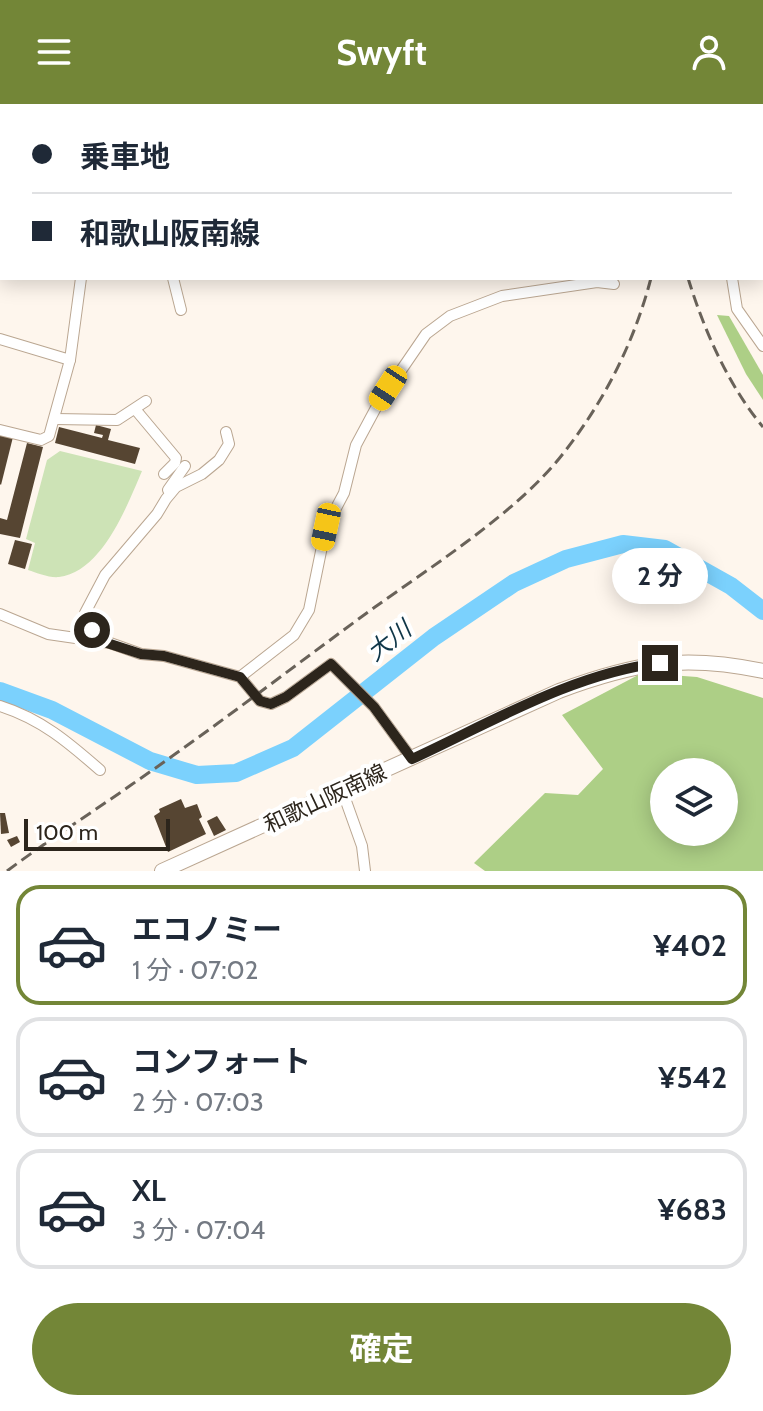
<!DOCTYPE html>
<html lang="ja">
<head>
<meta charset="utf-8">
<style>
  :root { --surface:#fff; --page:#f2f2f3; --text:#1f2937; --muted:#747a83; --line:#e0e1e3; --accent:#738637 }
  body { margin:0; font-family:Cabin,"Noto Sans JP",sans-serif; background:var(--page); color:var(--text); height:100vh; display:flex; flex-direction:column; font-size:30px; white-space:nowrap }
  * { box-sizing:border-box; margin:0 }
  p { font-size:26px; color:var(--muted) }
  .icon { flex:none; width:44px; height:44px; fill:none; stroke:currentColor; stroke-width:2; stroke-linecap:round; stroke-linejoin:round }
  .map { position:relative; height:767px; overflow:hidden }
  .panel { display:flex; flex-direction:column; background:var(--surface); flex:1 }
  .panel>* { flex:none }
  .hud { position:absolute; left:0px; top:0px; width:764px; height:176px; box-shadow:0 4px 20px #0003; display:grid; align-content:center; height:176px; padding:0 32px; background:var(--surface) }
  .controls { position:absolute; left:650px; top:654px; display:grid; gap:16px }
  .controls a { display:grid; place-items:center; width:88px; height:88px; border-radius:50%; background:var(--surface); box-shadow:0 4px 20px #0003; font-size:40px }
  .scale { position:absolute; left:24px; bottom:20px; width:146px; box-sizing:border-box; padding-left:8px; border:4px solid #2c251c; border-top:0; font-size:22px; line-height:28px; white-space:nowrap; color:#2c251c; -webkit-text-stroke:6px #fff; paint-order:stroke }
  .end { position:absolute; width:36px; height:36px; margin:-18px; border:10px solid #2c251c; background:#fff; box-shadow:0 0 0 4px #fff }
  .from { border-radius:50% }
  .bubble { position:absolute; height:56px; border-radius:28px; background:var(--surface); box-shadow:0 4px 20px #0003; font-size:26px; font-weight:700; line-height:56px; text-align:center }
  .car { position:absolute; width:24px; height:48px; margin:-24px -12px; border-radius:10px; box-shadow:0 0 6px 2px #0007; background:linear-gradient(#f5c518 24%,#345 0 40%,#f5c518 0 76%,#345 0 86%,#f5c518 0) }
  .hud b { display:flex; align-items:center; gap:28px; height:76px; font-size:30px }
  .hud b+b { border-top:2px solid var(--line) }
  .hud i { width:20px; height:20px; background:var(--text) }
  ul { padding:14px 0 0; list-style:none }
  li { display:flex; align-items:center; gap:24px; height:120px; margin:0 16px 12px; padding:0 16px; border:4px solid var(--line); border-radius:24px }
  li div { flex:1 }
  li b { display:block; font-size:30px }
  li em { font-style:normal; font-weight:700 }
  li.selected { border-color:var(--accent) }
  li>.icon { width:72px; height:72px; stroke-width:1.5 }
  .primary-button { display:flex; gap:16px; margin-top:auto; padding:16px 32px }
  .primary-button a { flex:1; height:92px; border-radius:48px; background:var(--accent); color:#fff; font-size:32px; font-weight:700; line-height:92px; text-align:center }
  header { display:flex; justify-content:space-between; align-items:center; height:104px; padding:0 32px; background:var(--accent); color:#fff; font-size:36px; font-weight:700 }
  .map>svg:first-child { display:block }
  .green { fill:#cde3b6 }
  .forest { fill:#adcf86; fill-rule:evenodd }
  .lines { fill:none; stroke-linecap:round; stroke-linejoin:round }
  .river { stroke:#7bd1fd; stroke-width:18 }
  .building { fill:#564532 }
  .minor-casing { stroke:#baa691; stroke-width:12 }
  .secondary-casing { stroke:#baa691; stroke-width:16 }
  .minor { stroke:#fff; stroke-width:10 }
  .secondary { stroke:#fff; stroke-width:14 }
  .rail { stroke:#696259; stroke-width:3; stroke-dasharray:12 6; stroke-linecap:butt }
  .route { stroke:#2c251c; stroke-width:10 }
  .labels { text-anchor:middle; stroke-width:8; stroke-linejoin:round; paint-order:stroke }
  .street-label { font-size:22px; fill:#2c251c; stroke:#fff }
  .water-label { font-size:24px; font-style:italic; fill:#0f3648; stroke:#fff }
</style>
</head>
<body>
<header><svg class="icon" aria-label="menu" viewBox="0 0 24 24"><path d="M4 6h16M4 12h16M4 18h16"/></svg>Swyft<svg class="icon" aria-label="person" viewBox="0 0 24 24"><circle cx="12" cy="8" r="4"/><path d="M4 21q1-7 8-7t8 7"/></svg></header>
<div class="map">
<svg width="763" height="767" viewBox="0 0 763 767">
  <rect width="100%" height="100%" fill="#fef6ed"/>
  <path class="green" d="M 60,347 L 142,367 C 127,402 102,468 59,473 C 49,474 37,469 28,466 L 35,439 L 26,435 L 47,356 Z"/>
  <g class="forest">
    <polygon points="717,211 729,212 763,271 763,296 746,270"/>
    <path d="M 642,569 L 697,573 L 763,594 L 763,767 L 485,767 L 474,759 L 545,689 L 578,691 L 603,665 L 562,611 ZM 664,668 L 724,668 L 724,728 L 664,728 Z"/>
  </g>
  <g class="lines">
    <polyline class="river" points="0,587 52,606 150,657 197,671 236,669 293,644 434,533 514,479 566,455 623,440 665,445 731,482 763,507"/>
  </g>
  <g class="building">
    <polygon points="96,321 111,325 108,336 140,344 135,360 55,339 59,323 102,334 103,331 94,329"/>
    <polygon points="0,330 13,333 1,381 0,380"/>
    <polygon points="27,339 43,343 20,434 0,430 0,414 7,416"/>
    <polygon points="15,436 32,440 25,465 8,460"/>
    <polygon points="181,695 185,704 197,700 202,713 199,715 206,730 168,748 154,712 160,708 159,705"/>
    <polygon points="0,709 5,709 9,729 1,730"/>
    <polygon points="217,712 226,726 214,732 207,717"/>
    <polygon points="17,732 20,738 11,743 7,736"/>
  </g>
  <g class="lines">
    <g class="minor-casing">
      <g id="minor">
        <polyline points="177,0 180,2"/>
        <polyline points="262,0 264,2"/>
        <polyline points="116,2 117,0"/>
        <polyline points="201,2 204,0"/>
        <polyline points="276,2 278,0"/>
        <polyline points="723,2 723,0"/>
        <polyline points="762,116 763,116"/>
        <polyline points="0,146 2,146"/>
        <polyline points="173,174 181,206"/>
        <polyline points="732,174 737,205 763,242"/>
        <polyline points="0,235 70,256 81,174"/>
        <polyline points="135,305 176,354 175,359 164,370"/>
        <polyline points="55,315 117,316 146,297"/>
        <polyline points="0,326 41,336 49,332 70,256"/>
        <polyline points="168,386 185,362"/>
        <polyline points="0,510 48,530 110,539 141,550 164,552 240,573 260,597 271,600 286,593 331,560 374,603 412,655"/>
        <polyline points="104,538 92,526 85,509 105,471 157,410 166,395 176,383 202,370 219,356 229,340 226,328"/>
        <polyline points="240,573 294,531 309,506 326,423 344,389 356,341 378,300 426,230 450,212 502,192 597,178 614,180"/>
        <path d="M 0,602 C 41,615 68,638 100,666"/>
        <polyline points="342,686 362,742 365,767"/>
      </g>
    </g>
    <g class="secondary-casing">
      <path id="secondary" d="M 162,767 L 559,587 C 634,559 683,550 763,567"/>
    </g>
    <use href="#minor" class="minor"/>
    <use href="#secondary" class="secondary"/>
    <g class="rail">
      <polyline points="678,2 678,0"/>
      <path d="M 688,174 C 704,226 728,281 763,323"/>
      <path d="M 7,767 C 47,737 90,710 131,681 C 214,624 294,562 375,503 C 434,461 518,407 562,351 C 604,298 634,239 651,174"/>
    </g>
  </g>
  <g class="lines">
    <path class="route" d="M 92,526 L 104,538 L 141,550 L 164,552 L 240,573 L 260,597 L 271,600 L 286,593 L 331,560 L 374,603 L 412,655 C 490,619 574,569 660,559"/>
  </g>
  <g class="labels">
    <g class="street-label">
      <text transform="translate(325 694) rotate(-25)" y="8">和歌山阪南線</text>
    </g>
    <g class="water-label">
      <text transform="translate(389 537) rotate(-38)" y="8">大川</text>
    </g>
  </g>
</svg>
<div class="controls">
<a><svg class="icon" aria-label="layers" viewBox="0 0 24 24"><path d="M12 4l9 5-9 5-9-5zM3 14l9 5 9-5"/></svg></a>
</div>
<div class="scale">100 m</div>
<i class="end from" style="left:92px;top:526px"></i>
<i class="end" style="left:660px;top:559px"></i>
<div class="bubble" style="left:612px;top:444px;width:96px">2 分</div>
<i class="car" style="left:388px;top:284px;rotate:213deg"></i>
<i class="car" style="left:326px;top:423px;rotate:192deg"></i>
<div class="hud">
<b><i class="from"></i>乗車地</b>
<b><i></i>和歌山阪南線</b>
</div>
</div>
<section class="panel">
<ul>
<li class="selected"><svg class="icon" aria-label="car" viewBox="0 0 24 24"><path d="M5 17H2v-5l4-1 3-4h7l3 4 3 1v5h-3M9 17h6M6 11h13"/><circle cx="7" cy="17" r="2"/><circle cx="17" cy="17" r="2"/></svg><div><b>エコノミー</b><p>1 分 · 07:02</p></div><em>¥402</em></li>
<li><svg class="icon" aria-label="car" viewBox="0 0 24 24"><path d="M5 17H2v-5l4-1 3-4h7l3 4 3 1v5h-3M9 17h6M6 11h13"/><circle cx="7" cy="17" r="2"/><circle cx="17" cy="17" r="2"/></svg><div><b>コンフォート</b><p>2 分 · 07:03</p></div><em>¥542</em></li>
<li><svg class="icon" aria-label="car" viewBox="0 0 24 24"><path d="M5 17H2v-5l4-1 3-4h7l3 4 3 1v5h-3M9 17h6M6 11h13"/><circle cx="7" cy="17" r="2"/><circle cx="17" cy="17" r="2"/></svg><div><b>XL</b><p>3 分 · 07:04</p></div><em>¥683</em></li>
</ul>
<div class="primary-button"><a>確定</a></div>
</section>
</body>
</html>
